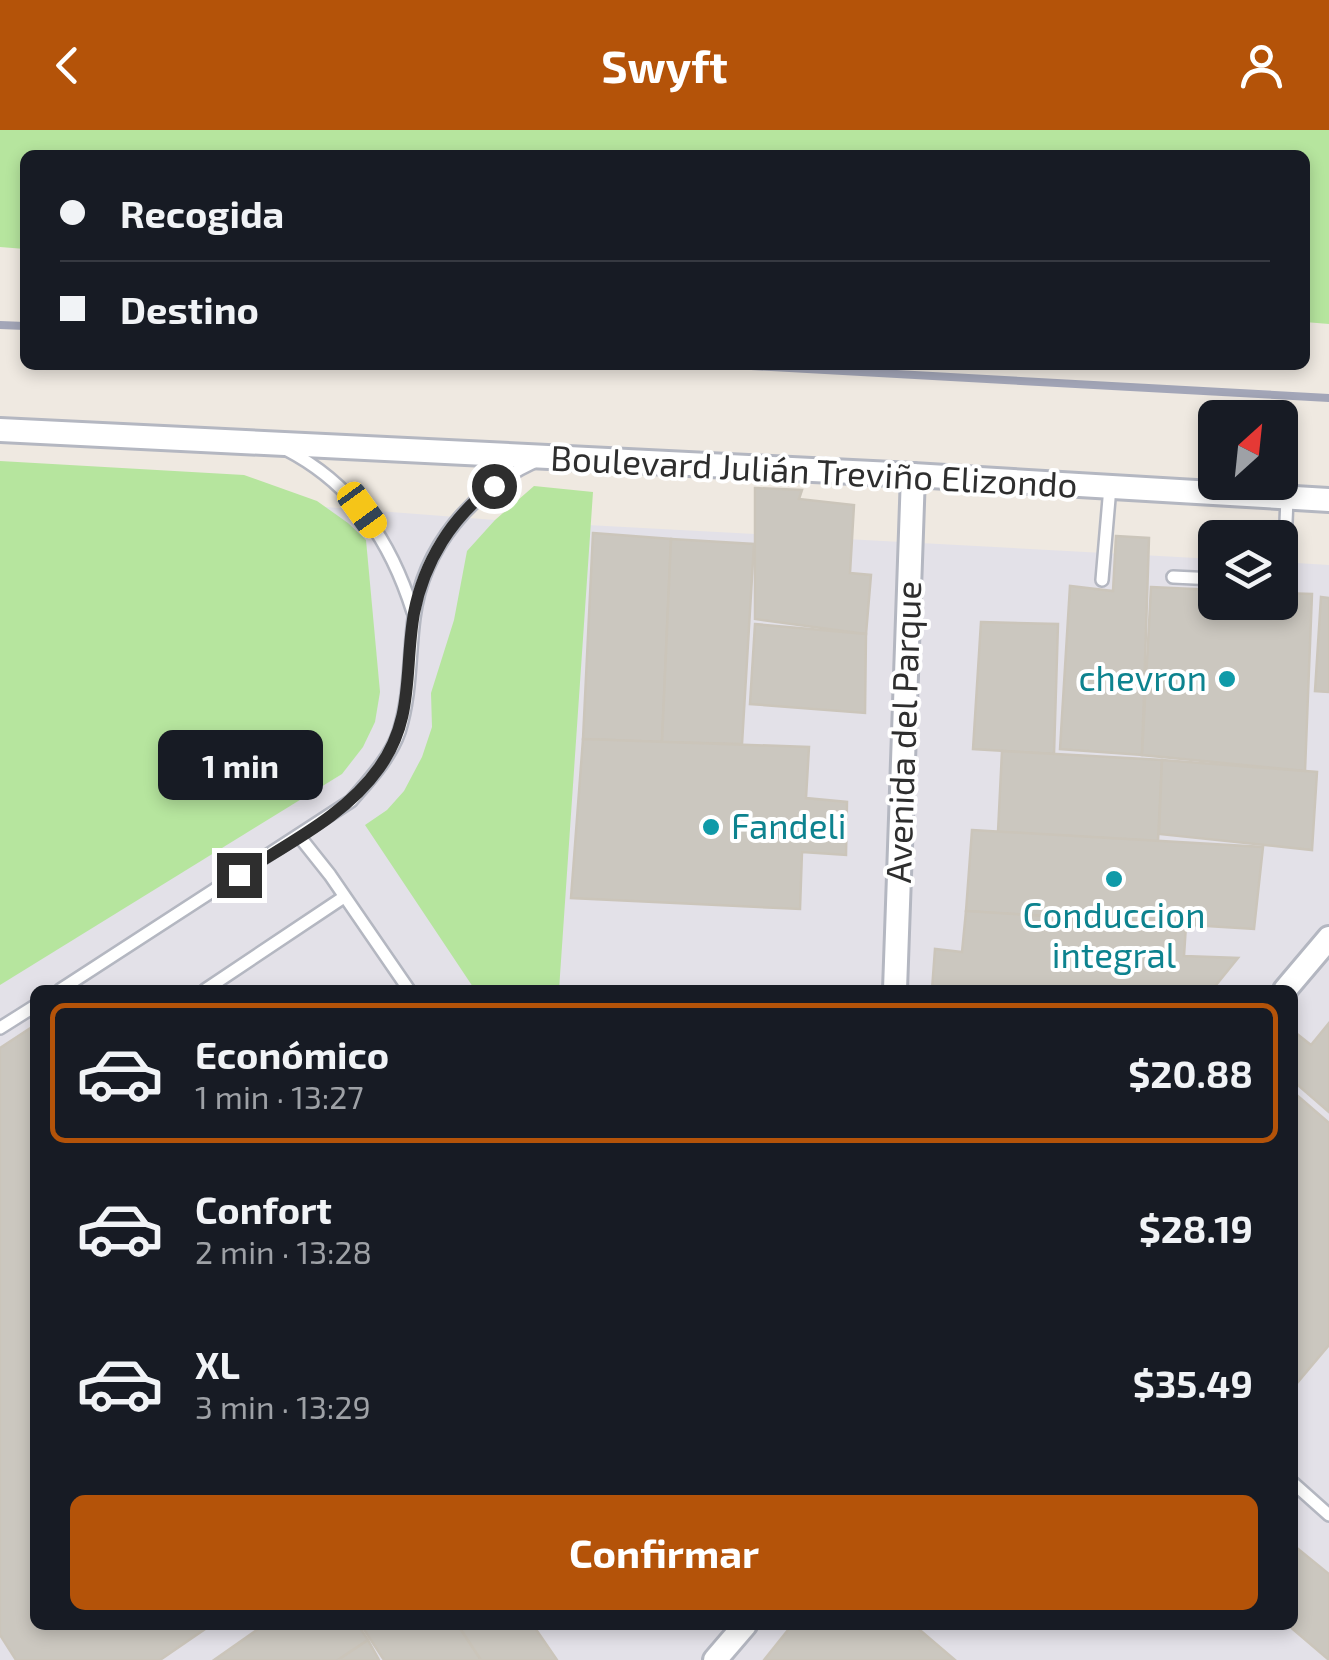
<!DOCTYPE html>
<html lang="es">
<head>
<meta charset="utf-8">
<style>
  :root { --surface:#171b24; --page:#242831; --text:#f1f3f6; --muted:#9ea1a6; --line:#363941; --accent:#b45309 }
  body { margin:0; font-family:"Exo 2",sans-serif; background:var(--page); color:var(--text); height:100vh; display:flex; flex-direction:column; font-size:38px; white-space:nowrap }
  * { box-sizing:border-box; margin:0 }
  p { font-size:32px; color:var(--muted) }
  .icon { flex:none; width:55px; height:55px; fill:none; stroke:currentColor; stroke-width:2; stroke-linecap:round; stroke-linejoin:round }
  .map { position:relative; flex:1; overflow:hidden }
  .panel { position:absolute; left:30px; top:855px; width:1268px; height:645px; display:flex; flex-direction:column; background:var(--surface); border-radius:15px; box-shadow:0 5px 15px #0003 }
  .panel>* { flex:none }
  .top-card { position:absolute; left:20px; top:20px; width:1290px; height:220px; border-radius:15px; box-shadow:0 5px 15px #0003; display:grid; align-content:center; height:220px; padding:0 40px; background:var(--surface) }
  .needle { width:65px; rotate:27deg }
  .controls { position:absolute; left:1198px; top:270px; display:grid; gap:20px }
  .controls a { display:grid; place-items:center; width:100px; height:100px; border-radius:15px; background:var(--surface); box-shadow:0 5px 15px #0003; font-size:50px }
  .end { position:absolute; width:45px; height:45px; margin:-22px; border:12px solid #2e2e2e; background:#fff; box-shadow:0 0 0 5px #fff }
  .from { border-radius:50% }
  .bubble { position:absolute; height:70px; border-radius:15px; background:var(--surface); box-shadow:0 5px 15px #0003; font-size:32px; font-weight:700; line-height:70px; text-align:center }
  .car { position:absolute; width:30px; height:60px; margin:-30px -15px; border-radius:12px; box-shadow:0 0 8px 2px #0007; background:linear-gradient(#f5c518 24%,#345 0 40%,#f5c518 0 76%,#345 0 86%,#f5c518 0) }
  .top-card b { display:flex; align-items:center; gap:35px; height:95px; font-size:38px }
  .top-card b+b { border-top:2px solid var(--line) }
  .top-card i { width:25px; height:25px; background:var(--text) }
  ul { padding:18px 0 0; list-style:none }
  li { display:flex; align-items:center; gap:30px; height:140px; margin:0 20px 15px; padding:0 20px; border:5px solid transparent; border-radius:15px }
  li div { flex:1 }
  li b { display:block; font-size:38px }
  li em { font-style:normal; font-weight:700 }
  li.active { border-color:var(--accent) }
  li>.icon { width:90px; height:90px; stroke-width:1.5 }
  .cta { display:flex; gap:20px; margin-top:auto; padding:20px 40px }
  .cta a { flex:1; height:115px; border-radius:15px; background:var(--accent); color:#fff; font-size:40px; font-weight:700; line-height:115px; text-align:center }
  header { display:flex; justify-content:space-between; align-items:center; height:130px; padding:0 40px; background:var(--accent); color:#fff; font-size:45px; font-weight:700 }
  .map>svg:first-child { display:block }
  .industrial { fill:#e3e1e8; fill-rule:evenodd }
  .green { fill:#b6e59e }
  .building { fill:#cbc7bf; stroke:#cbc5ba; stroke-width:2.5 }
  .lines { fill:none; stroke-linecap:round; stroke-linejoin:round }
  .service-casing { stroke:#b4b7c1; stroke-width:16 }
  .minor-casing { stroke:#b4b7c1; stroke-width:28 }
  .service { stroke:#fff; stroke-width:11 }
  .minor { stroke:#fff; stroke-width:22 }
  .rail { stroke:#a3a6b8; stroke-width:8 }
  .route { stroke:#2e2e2e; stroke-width:12 }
  .culture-dot { fill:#0f9aa8; stroke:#fff; stroke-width:4 }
  .labels { text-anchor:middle; stroke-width:8; stroke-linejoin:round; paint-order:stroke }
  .street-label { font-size:35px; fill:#2e2e2e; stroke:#fff }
  .culture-label { font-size:35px; fill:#0d838f; stroke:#fff; text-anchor:end }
</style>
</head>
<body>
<header><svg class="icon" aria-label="back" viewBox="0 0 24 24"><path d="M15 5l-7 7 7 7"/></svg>Swyft<svg class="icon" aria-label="person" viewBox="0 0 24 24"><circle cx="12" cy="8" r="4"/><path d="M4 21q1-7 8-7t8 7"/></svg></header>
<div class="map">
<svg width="1329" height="1530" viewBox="0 0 1329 1530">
  <rect width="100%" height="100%" fill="#efe9e1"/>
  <path class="industrial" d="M 0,352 L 495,390 L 1215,429 L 1215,472 L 1280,472 L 1280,432 L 1329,435 L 1329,1530 L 0,1530 ZM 35,860 L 1292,860 L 1292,1495 L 35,1495 Z"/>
  <g class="green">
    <polygon points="0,0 1329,0 1329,194 1305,192 1305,25 25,25 25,119 0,117"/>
    <polygon points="0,331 244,345 317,371 348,393 366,410 380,562 375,592 363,617 342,644 0,855"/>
    <polygon points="534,356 593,362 559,860 475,860 365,695 387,680 404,661 422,627 432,597 431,563 454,490 467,421 495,390"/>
  </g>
  <g class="building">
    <polygon points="755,358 802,360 799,369 854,375 850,443 871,445 866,504 755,489"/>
    <polygon points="593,403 671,409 662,612 583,609"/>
    <polygon points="1116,406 1149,408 1142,625 1060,619 1070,456 1113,461"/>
    <polygon points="671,409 754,414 742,614 662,612"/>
    <polygon points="1151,457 1215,460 1215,472 1280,472 1280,463 1312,464 1305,641 1142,625"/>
    <polygon points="1321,467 1329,468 1329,562 1315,561"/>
    <polygon points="981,492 1058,494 1054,624 973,619"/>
    <polygon points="755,494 866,504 865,583 750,574"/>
    <polygon points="583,609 809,617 806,668 847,672 846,725 802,722 800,779 571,768"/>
    <polygon points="1002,621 1162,630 1158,711 998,702"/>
    <polygon points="1162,630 1317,642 1312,720 1159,704"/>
    <polygon points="972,700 1263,717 1254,799 966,781"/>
    <polygon points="966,781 1186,795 1184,826 1238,828 1212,860 932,860 935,819 962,822"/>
    <polygon points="1329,893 1329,982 1292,950 1292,906 1296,903 1311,915"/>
    <polygon points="35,895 35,1495 211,1495 160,1530 16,1530 0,1505 0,918"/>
    <polygon points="1292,961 1329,993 1329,1215 1292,1259"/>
    <polygon points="1292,1414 1329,1444 1329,1530 1288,1495 1292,1495"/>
    <polygon points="264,1495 358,1495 368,1510 338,1530 214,1530"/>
    <polygon points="361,1495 458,1495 481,1530 384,1530"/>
    <polygon points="458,1495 533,1495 557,1530 481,1530"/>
    <polygon points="792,1495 914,1495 955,1530 764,1530"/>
    <polygon points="368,1510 379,1530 338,1530"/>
  </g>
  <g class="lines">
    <g class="service-casing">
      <g id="service">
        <path d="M 287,320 C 354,355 391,412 413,482"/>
        <polyline points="1173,447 1215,449"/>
        <polyline points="1280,449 1284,441 1287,368"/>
        <polyline points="1102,450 1110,357"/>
        <polyline points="299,706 330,745 409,860"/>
        <path d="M 60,860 L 351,671 C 369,650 390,628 399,602 C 411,564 409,526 414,488 C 423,416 473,360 536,331"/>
        <polyline points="205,860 344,767"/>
        <polyline points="0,898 35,876"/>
        <polyline points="1292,1352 1329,1385"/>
      </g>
    </g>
    <g class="minor-casing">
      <g id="minor">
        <polyline points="0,300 913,345 1329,370"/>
        <polyline points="895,860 913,345"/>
        <polyline points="1285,860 1329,808"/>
        <polyline points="715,1530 745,1495"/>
      </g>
    </g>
    <use href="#service" class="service"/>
    <use href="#minor" class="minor"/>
    <g class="rail">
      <polyline points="0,195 25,196"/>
      <polyline points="734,235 1329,268"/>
    </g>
  </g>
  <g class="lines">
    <path class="route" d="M 239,745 C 288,713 345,686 379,638 C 415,588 404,539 414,483 C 424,432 452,386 494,356"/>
  </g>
  <g class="culture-dot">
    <circle cx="1227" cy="549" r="10"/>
    <circle cx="711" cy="697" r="10"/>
    <circle cx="1114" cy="749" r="10"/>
  </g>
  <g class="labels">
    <g class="street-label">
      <text transform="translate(814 342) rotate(3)" y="12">Boulevard Julián Treviño Elizondo</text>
      <text transform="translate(904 602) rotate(-88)" y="12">Avenida del Parque</text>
    </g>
    <g class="culture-label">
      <text x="1207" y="561">chevron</text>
      <text x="731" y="709" text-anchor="start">Fandeli</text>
      <text x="1114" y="798" text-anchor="middle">Conduccion<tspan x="1114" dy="40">integral</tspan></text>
    </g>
  </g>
</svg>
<div class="controls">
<a><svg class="needle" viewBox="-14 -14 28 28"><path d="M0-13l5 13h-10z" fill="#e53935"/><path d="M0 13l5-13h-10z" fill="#9ea1a6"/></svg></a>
<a><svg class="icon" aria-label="layers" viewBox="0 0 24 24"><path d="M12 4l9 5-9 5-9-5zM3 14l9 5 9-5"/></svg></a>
</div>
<i class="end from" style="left:494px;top:356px"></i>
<i class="end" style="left:239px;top:745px"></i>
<div class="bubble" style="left:158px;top:600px;width:165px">1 min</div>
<i class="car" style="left:362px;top:380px;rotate:144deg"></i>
<div class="top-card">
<b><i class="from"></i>Recogida</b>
<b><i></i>Destino</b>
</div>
<section class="panel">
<ul>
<li class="active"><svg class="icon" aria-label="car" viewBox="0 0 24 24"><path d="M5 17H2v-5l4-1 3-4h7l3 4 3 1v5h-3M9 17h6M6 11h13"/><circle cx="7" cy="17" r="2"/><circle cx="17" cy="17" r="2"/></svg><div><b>Económico</b><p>1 min · 13:27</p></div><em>$20.88</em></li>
<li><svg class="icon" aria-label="car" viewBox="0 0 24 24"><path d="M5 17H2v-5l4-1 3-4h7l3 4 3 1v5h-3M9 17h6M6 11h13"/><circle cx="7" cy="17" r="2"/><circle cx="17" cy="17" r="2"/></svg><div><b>Confort</b><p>2 min · 13:28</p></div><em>$28.19</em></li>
<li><svg class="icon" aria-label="car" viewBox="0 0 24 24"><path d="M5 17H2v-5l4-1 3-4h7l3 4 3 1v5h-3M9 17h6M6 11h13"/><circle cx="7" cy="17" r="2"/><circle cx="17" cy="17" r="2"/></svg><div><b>XL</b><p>3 min · 13:29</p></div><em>$35.49</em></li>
</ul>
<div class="cta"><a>Confirmar</a></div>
</section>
</div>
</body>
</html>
